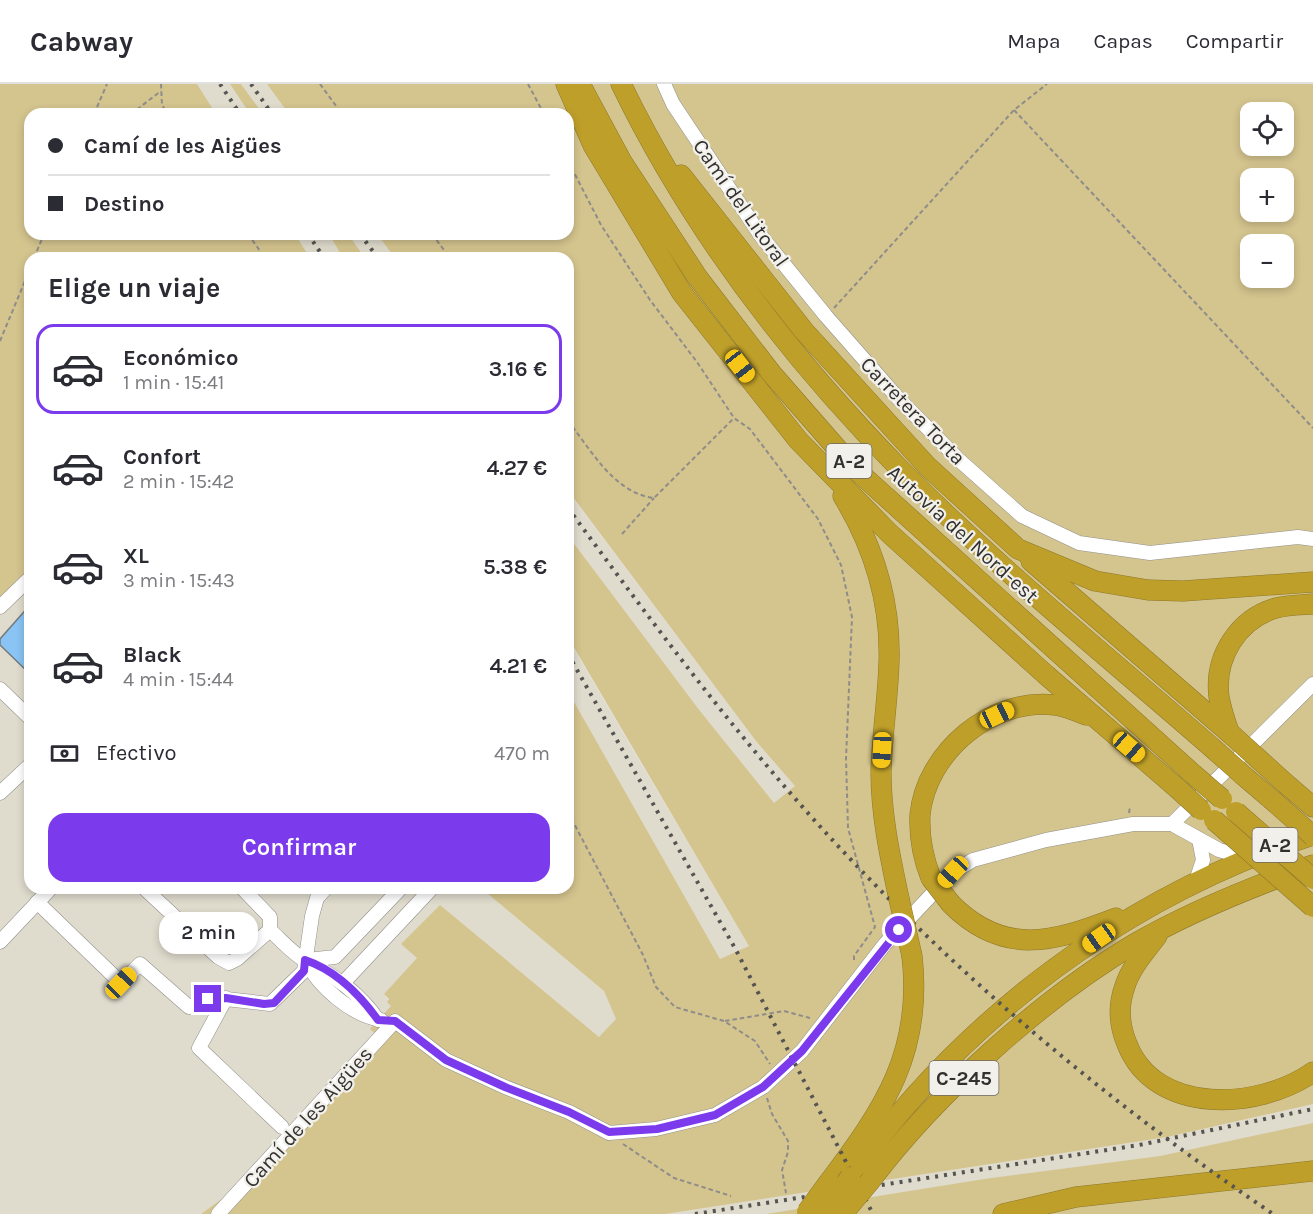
<!DOCTYPE html>
<html lang="es">
<head>
<meta charset="utf-8">
<style>
  :root { --surface:#fff; --page:#f2f2f3; --text:#2b2b33; --muted:#7c7c81; --line:#e1e1e2; --accent:#7c3aed }
  body { margin:0; font-family:Karla,sans-serif; background:var(--page); color:var(--text); height:100vh; display:flex; flex-direction:column; font-size:22px; white-space:nowrap }
  * { box-sizing:border-box; margin:0 }
  p { font-size:20px; color:var(--muted) }
  .icon { flex:none; width:33px; height:33px; fill:none; stroke:currentColor; stroke-width:2; stroke-linecap:round; stroke-linejoin:round }
  .map { position:relative; flex:1; overflow:hidden }
  .sheet { position:absolute; left:24px; top:168px; width:550px; height:642px; display:flex; flex-direction:column; background:var(--surface); border-radius:18px; box-shadow:0 3px 9px #0003 }
  .sheet>* { flex:none }
  .top-card { position:absolute; left:24px; top:24px; width:550px; height:132px; border-radius:18px; box-shadow:0 3px 9px #0003; display:grid; align-content:center; height:132px; padding:0 24px; background:var(--surface) }
  .tools { position:absolute; left:1240px; top:18px; display:grid; gap:12px }
  .tools a { display:grid; place-items:center; width:54px; height:54px; border-radius:12px; background:var(--surface); box-shadow:0 3px 9px #0003; font-size:30px }
  .end { position:absolute; width:27px; height:27px; margin:-14px; border:8px solid #7c3aed; background:#fff; box-shadow:0 0 0 3px #fff }
  .from { border-radius:50% }
  .bubble { position:absolute; height:42px; border-radius:18px; background:var(--surface); box-shadow:0 3px 9px #0003; font-size:20px; font-weight:600; line-height:42px; text-align:center }
  .car { position:absolute; width:18px; height:36px; margin:-18px -9px; border-radius:8px; box-shadow:0 0 4px 2px #0007; background:linear-gradient(#f5c518 24%,#345 0 40%,#f5c518 0 76%,#345 0 86%,#f5c518 0) }
  .top-card b { display:flex; align-items:center; gap:21px; height:57px; font-size:22px }
  .top-card b+b { border-top:2px solid var(--line) }
  .top-card i { width:15px; height:15px; background:var(--text) }
  ul { padding:0; list-style:none }
  li { display:flex; align-items:center; gap:18px; height:90px; margin:0 12px 9px; padding:0 12px; border:3px solid transparent; border-radius:18px }
  li div { flex:1 }
  li b { display:block; font-size:22px }
  li em { font-style:normal; font-weight:600 }
  li.selected { border-color:var(--accent) }
  li>.icon { width:54px; height:54px; stroke-width:1.5 }
  h2 { padding:0 24px; font-size:27px; line-height:72px }
  .pay { display:flex; align-items:center; gap:15px; height:66px; padding:0 24px; font-size:22px }
  .pay p { margin-inline-start:auto }
  .primary-button { display:flex; gap:12px; margin-top:auto; padding:12px 24px }
  .primary-button a { flex:1; height:69px; border-radius:18px; background:var(--accent); color:#fff; font-size:24px; font-weight:600; line-height:69px; text-align:center }
  header { display:flex; align-items:center; gap:36px; box-sizing:border-box; height:84px; padding:0 30px; background:var(--surface); border-bottom:2px solid var(--line) }
  header strong { font-size:28px }
  nav { display:flex; gap:33px; margin-inline-start:auto; font-size:21px }
  .map>svg:first-child { display:block }
  .built { fill:#dfdbcd }
  .green { fill:#d4c48e; fill-rule:evenodd }
  .building { fill:#89c4f4; stroke:#757a7e; stroke-width:1.5 }
  .lines { fill:none; stroke-linecap:round; stroke-linejoin:round }
  .minor-casing { stroke:#92908a; stroke-width:15 }
  .highway-casing { stroke:#8d782c; stroke-width:21 }
  .path { stroke:#8f8d89; stroke-width:2; stroke-dasharray:4.5 3; stroke-linecap:butt }
  .minor { stroke:#fff; stroke-width:14 }
  .highway { stroke:#be9f2a; stroke-width:20 }
  .rail { stroke:#555451; stroke-width:4; stroke-dasharray:3 6; stroke-linecap:butt }
  .highway-bridge-casing { stroke:#8d782c; stroke-width:21; stroke-linecap:butt }
  .highway-bridge { stroke:#be9f2a; stroke-width:20 }
  .route { stroke:#7c3aed; stroke-width:8 }
  .labels { text-anchor:middle; stroke-width:4.5; stroke-linejoin:round; paint-order:stroke }
  .shield { fill:#f2f0ea; stroke:#6c6a67; stroke-width:1.5 }
  .shield-label { font-size:20px; font-weight:bold; fill:#32312f }
  .street-label { font-size:21px; fill:#32312f; stroke:#f2f0ea }
</style>
</head>
<body>
<header>
<strong>Cabway</strong>
<nav><a>Mapa</a><a>Capas</a><a>Compartir</a></nav>
</header>
<div class="map">
<svg width="1313" height="1130" viewBox="0 0 1313 1130">
  <rect width="100%" height="100%" fill="#e5e3dd"/>
  <g class="built">
    <polygon points="197,0 230,0 250,30 216,30"/>
    <polygon points="241,0 267,0 289,30 263,30"/>
    <polygon points="295,150 329,150 343,174 310,174"/>
    <polygon points="348,150 377,150 395,174 365,174"/>
    <polygon points="568,408 756,657 795,702 774,719 700,627 569,453"/>
    <polygon points="30,484 30,804 481,804 604,907 616,935 600,954 440,821 401,860 417,874 384,910 391,922 379,953 226,1112 201,1130 0,1130 0,513"/>
    <polygon points="568,555 627,656 749,862 720,875 569,609"/>
    <polygon points="1313,1020 1313,1039 1160,1072 984,1095 766,1130 665,1130 1167,1053"/>
  </g>
  <g class="green">
    <polygon points="0,0 197,0 216,30 30,30 30,150 295,150 310,174 30,174 30,484 0,513"/>
    <polygon points="230,0 241,0 263,30 250,30"/>
    <path d="M 267,0 L 1313,0 L 1313,1020 L 1167,1053 L 665,1130 L 201,1130 L 226,1112 L 379,953 L 370,945 L 391,922 L 387,918 L 389,915 L 384,910 L 417,874 L 401,860 L 440,821 L 599,953 L 616,935 L 604,907 L 481,804 L 568,804 L 569,609 L 720,875 L 749,862 L 569,555 L 569,453 L 700,627 L 774,719 L 795,702 L 756,657 L 569,408 L 568,174 L 395,174 L 377,150 L 568,150 L 568,30 L 289,30 ZM 1251,28 L 1284,28 L 1284,62 L 1251,62 ZM 1251,94 L 1284,94 L 1284,128 L 1251,128 ZM 1251,160 L 1284,160 L 1284,194 L 1251,194 Z"/>
    <polygon points="329,150 348,150 365,174 343,174"/>
    <polygon points="1313,1039 1313,1130 766,1130 984,1095 1160,1072"/>
  </g>
  <polygon class="building" points="30,521 30,590 0,561 0,555"/>
  <g class="lines">
    <g class="minor-casing">
      <g id="minor">
        <polyline points="664,0 673,20 761,152 826,232 897,313 958,375 1022,432 1079,459 1150,469 1298,453 1313,455"/>
        <polyline points="0,523 30,494"/>
        <polyline points="0,605 30,634"/>
        <polyline points="0,709 30,681"/>
        <polyline points="1172,740 1219,766 1246,774"/>
        <polyline points="1196,797 1203,776 1199,755"/>
        <polyline points="144,804 218,873 229,879 237,875 270,846 270,833 242,804"/>
        <polyline points="37,818 121,899 140,880 189,923 217,914 270,920 304,887 312,832 317,814 326,804"/>
        <path d="M 270,846 C 281,856 293,870 306,877 C 335,892 359,909 378,936"/>
        <polyline points="0,858 51,804"/>
        <path d="M 305,876 C 319,903 351,931 381,936"/>
        <polyline points="307,876 335,873 401,804"/>
        <polyline points="343,899 432,804"/>
        <polyline points="226,914 199,964 282,1043"/>
        <polyline points="218,1130 395,937 446,976 505,1003 569,1028 609,1049 656,1045 715,1031 763,1003 802,967 885,860 953,788 973,776 1046,756 1133,740 1172,740 1313,600"/>
      </g>
    </g>
    <g class="highway-casing">
      <g id="highway">
        <polyline points="566,0 593,61 682,209 798,356 889,449 1045,590 1177,704"/>
        <polyline points="580,0 622,78 698,194 772,290 854,384 1193,690"/>
        <path d="M 621,0 C 690,142 788,271 899,384 C 998,485 1111,575 1217,668"/>
        <polyline points="681,91 804,247 927,382 1018,465 1095,497 1148,506 1183,507 1313,498"/>
        <path d="M 843,412 C 874,463 891,517 889,578 C 888,614 882,651 881,688 C 881,731 890,772 899,815"/>
        <polyline points="1031,477 1233,652"/>
        <path d="M 1229,648 C 1225,637 1221,624 1219,613 C 1214,573 1238,535 1276,524 C 1288,521 1301,521 1313,520"/>
        <polyline points="1244,692 1271,715"/>
        <polyline points="1285,699 1313,723"/>
        <path d="M 931,794 C 923,774 919,753 920,731 C 926,668 992,613 1055,621 C 1065,622 1076,627 1086,631"/>
        <path d="M 951,820 C 1004,873 1054,858 1116,834"/>
        <path d="M 1157,852 C 1145,868 1131,883 1125,902 C 1118,921 1119,941 1127,960 C 1155,1032 1259,1026 1313,988"/>
        <path d="M 850,1093 C 964,933 1126,812 1313,751"/>
        <path d="M 871,1096 C 936,1010 1042,915 1134,860 C 1191,827 1251,803 1313,781"/>
        <path d="M 829,1098 C 884,1025 923,968 912,872"/>
        <polyline points="1003,1130 1076,1113 1313,1087"/>
      </g>
    </g>
    <g class="path">
      <polyline points="161,0 162,21 168,30"/>
      <polyline points="320,0 342,30"/>
      <polyline points="528,0 544,30"/>
      <polyline points="1014,26 1313,344"/>
      <polyline points="94,30 107,0"/>
      <polyline points="131,30 161,7"/>
      <polyline points="568,77 601,141 650,216 697,278 734,334 750,345 818,435 841,481 852,533 846,675 848,744 875,843 854,872 854,878"/>
      <polyline points="248,150 265,174"/>
      <polyline points="432,150 450,174"/>
      <polyline points="34,174 44,150"/>
      <polyline points="834,224 1014,26 1047,0"/>
      <polyline points="0,257 30,185"/>
      <path d="M 568,337 C 592,367 614,409 654,414 L 734,334"/>
      <polyline points="622,450 654,414"/>
      <polyline points="568,728 643,871 656,903 675,923 724,937 755,957 770,980"/>
      <polyline points="1129,729 1130,722"/>
      <polyline points="725,937 784,927 810,934"/>
      <polyline points="767,1014 772,1030 788,1057 788,1068 782,1086 786,1109"/>
      <polyline points="623,1060 674,1094 731,1112"/>
    </g>
    <use href="#minor" class="minor"/>
    <use href="#highway" class="highway"/>
    <g class="rail">
      <polyline points="220,0 240,30"/>
      <polyline points="251,0 272,30"/>
      <polyline points="308,150 324,174"/>
      <polyline points="360,150 378,174"/>
      <path d="M 568,424 C 638,519 708,614 785,703 C 928,868 1093,1008 1273,1130"/>
      <polyline points="568,570 736,866 873,1130"/>
      <polyline points="695,1130 1139,1061 1313,1025"/>
    </g>
    <g class="highway-bridge-casing">
      <g id="highway-bridge">
        <polyline points="1233,652 1285,699"/>
        <polyline points="1217,668 1244,692"/>
        <polyline points="1193,690 1222,715"/>
        <polyline points="1177,704 1201,726"/>
        <polyline points="1271,715 1313,752"/>
        <polyline points="1236,728 1313,795"/>
        <polyline points="1214,736 1313,823"/>
        <polyline points="931,794 951,820"/>
        <polyline points="899,815 912,872"/>
        <polyline points="845,1127 871,1096"/>
        <polyline points="807,1128 829,1098"/>
        <polyline points="825,1130 850,1093"/>
      </g>
    </g>
    <use href="#highway-bridge" class="highway-bridge"/>
  </g>
  <g class="lines">
    <path class="route" d="M 208,915 L 226,914 L 264,920 L 274,919 L 304,887 L 305,876 C 335,886 360,911 378,936 L 395,937 L 446,976 L 505,1003 L 569,1028 L 609,1048 L 657,1045 L 715,1031 L 763,1003 L 802,967 L 899,846"/>
  </g>
  <g class="labels">
    <g class="shield">
      <rect x="826.5" y="360" width="45" height="34" rx="4.5"/>
      <rect x="1252.5" y="744" width="45" height="34" rx="4.5"/>
      <rect x="929.5" y="977" width="69" height="34" rx="4.5"/>
    </g>
    <g class="shield-label">
      <text x="849" y="384">A-2</text>
      <text x="1275" y="768">A-2</text>
      <text x="964" y="1001">C-245</text>
    </g>
    <g class="street-label">
      <text transform="translate(741 119) rotate(55)" y="7">Camí del Litoral</text>
      <text transform="translate(913 327) rotate(46)" y="7">Carretera Torta</text>
      <text transform="translate(963 450) rotate(42)" y="7">Autovia del Nord-est</text>
      <text transform="translate(308 1033) rotate(-48)" y="7">Camí de les Aigües</text>
    </g>
  </g>
</svg>
<div class="tools">
<a><svg class="icon" aria-label="locate" viewBox="0 0 24 24"><circle cx="12" cy="12" r="6"/><path d="M12 2v4M12 18v4M2 12h4M18 12h4"/></svg></a>
<a>+</a>
<a>−</a>
</div>
<i class="end from" style="left:899px;top:846px"></i>
<i class="end" style="left:208px;top:915px"></i>
<div class="bubble" style="left:159px;top:828px;width:99px">2 min</div>
<i class="car" style="left:740px;top:282px;rotate:142deg"></i>
<i class="car" style="left:997px;top:631px;rotate:65deg"></i>
<i class="car" style="left:1129px;top:663px;rotate:131deg"></i>
<i class="car" style="left:882px;top:666px;rotate:183deg"></i>
<i class="car" style="left:953px;top:788px;rotate:223deg"></i>
<i class="car" style="left:1099px;top:854px;rotate:235deg"></i>
<i class="car" style="left:121px;top:899px;rotate:44deg"></i>
<div class="top-card">
<b><i class="from"></i>Camí de les Aigües</b>
<b><i></i>Destino</b>
</div>
<section class="sheet">
<h2>Elige un viaje</h2>
<ul>
<li class="selected"><svg class="icon" aria-label="car" viewBox="0 0 24 24"><path d="M5 17H2v-5l4-1 3-4h7l3 4 3 1v5h-3M9 17h6M6 11h13"/><circle cx="7" cy="17" r="2"/><circle cx="17" cy="17" r="2"/></svg><div><b>Económico</b><p>1 min · 15:41</p></div><em>3.16 €</em></li>
<li><svg class="icon" aria-label="car" viewBox="0 0 24 24"><path d="M5 17H2v-5l4-1 3-4h7l3 4 3 1v5h-3M9 17h6M6 11h13"/><circle cx="7" cy="17" r="2"/><circle cx="17" cy="17" r="2"/></svg><div><b>Confort</b><p>2 min · 15:42</p></div><em>4.27 €</em></li>
<li><svg class="icon" aria-label="car" viewBox="0 0 24 24"><path d="M5 17H2v-5l4-1 3-4h7l3 4 3 1v5h-3M9 17h6M6 11h13"/><circle cx="7" cy="17" r="2"/><circle cx="17" cy="17" r="2"/></svg><div><b>XL</b><p>3 min · 15:43</p></div><em>5.38 €</em></li>
<li><svg class="icon" aria-label="car" viewBox="0 0 24 24"><path d="M5 17H2v-5l4-1 3-4h7l3 4 3 1v5h-3M9 17h6M6 11h13"/><circle cx="7" cy="17" r="2"/><circle cx="17" cy="17" r="2"/></svg><div><b>Black</b><p>4 min · 15:44</p></div><em>4.21 €</em></li>
</ul>
<div class="pay"><svg class="icon" aria-label="cash" viewBox="0 0 24 24"><path d="M3 7h18v10H3z"/><circle cx="12" cy="12" r="2"/></svg>Efectivo<p>470 m</p></div>
<div class="primary-button"><a>Confirmar</a></div>
</section>
</div>
</body>
</html>
